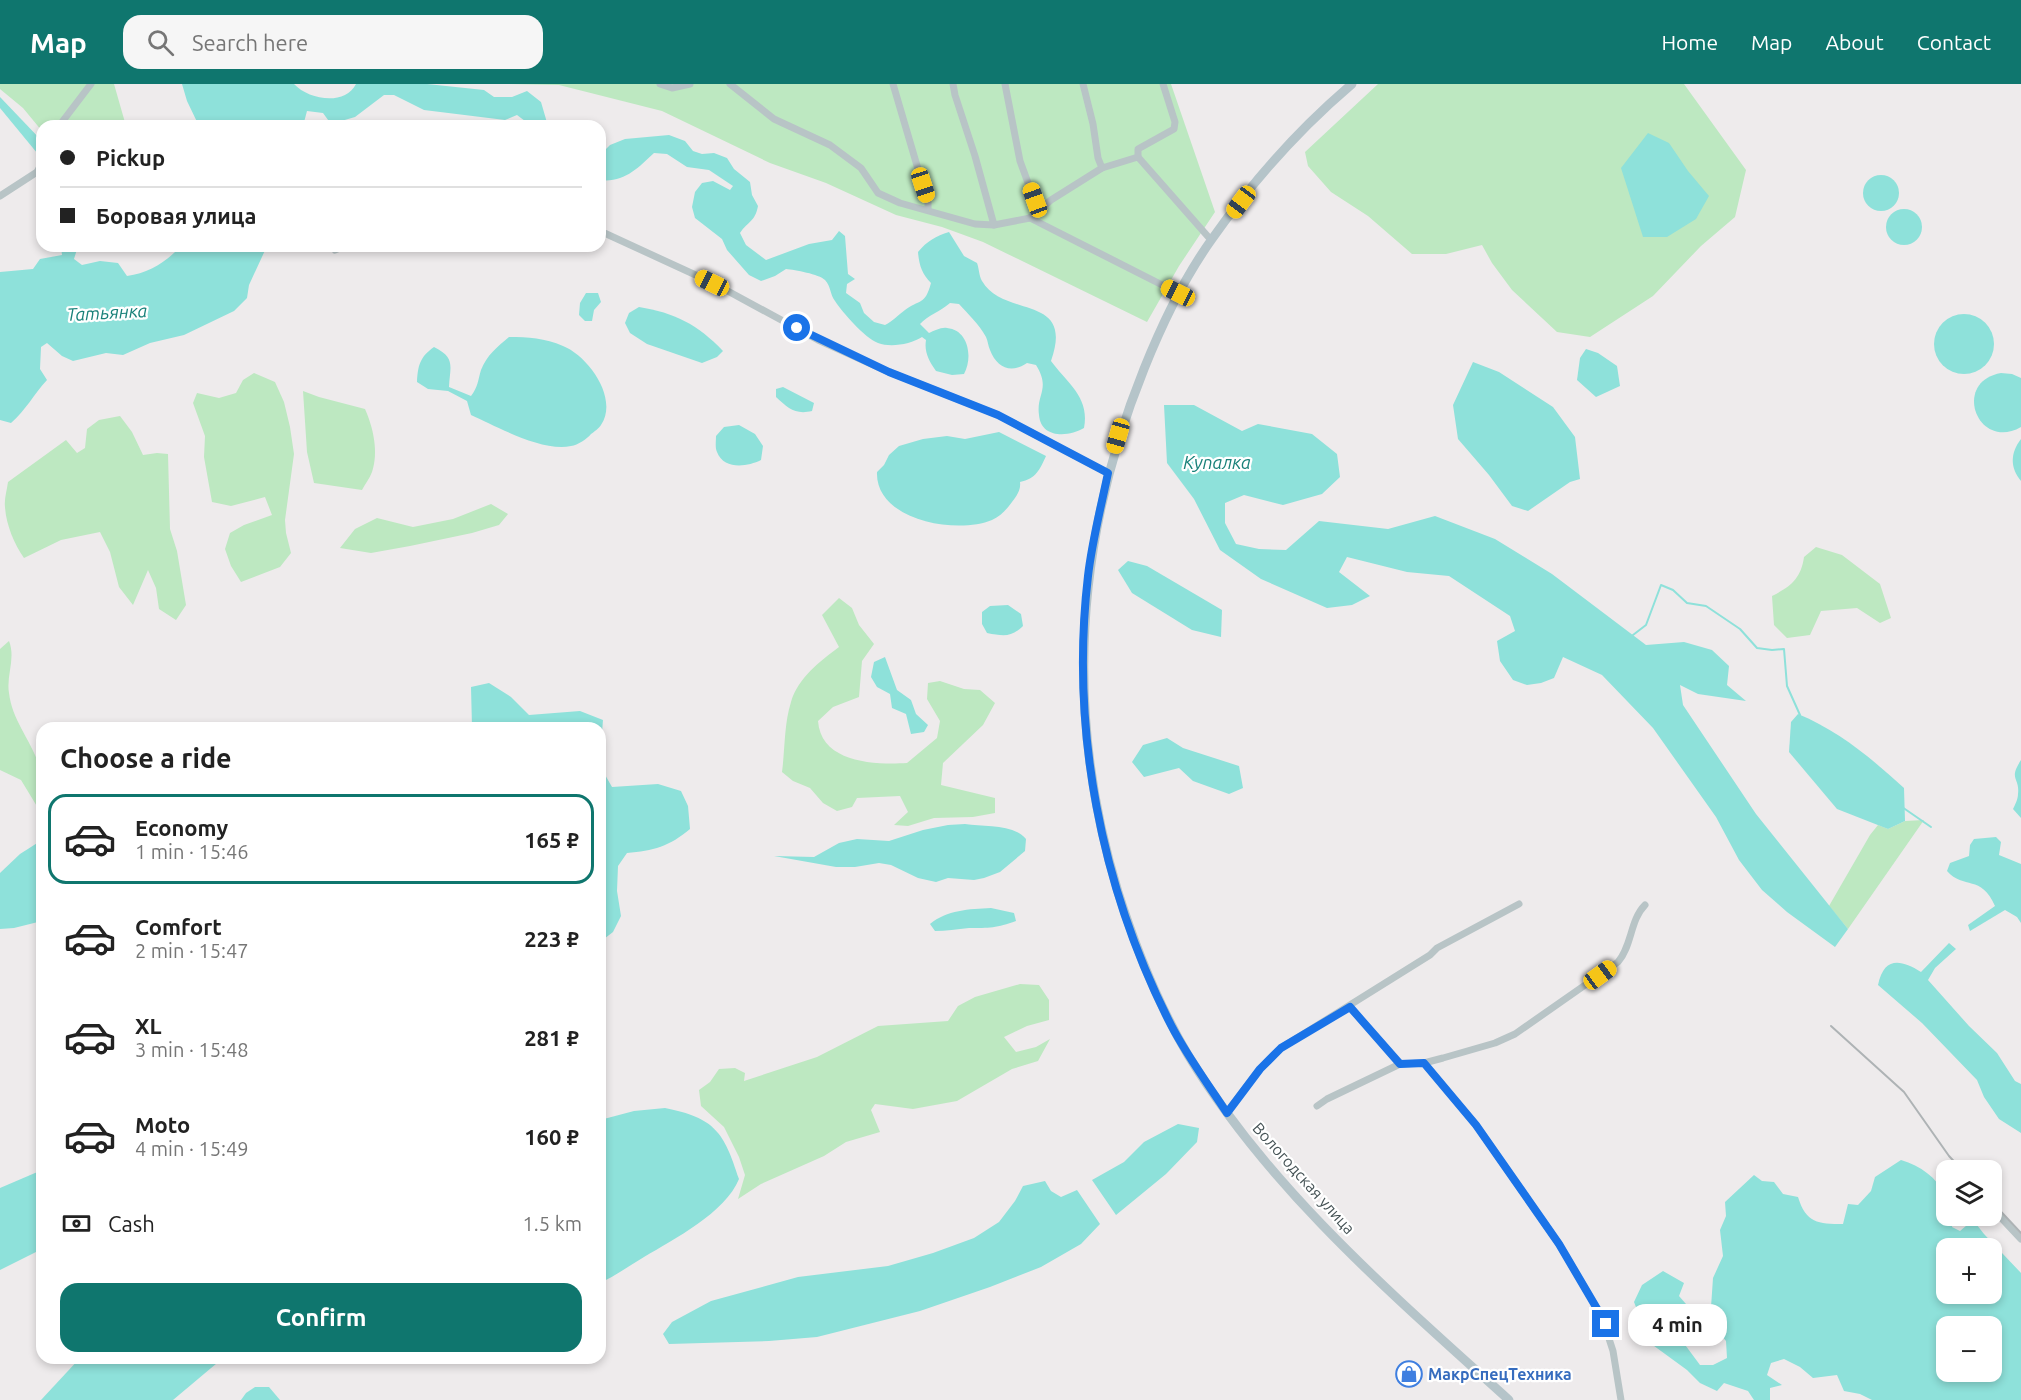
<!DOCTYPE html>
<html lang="en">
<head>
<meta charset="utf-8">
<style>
  :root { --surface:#fff; --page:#f6f6f6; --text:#222; --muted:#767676; --line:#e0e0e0; --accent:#0f766e }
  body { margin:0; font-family:Ubuntu,sans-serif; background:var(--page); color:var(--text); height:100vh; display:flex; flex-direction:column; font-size:22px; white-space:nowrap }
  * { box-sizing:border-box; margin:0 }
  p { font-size:20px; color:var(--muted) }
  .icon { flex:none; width:33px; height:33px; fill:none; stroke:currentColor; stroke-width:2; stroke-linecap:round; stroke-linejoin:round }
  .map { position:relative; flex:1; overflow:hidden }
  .side { position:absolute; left:36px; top:638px; width:570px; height:642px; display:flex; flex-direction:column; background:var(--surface); border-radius:18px; box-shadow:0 3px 9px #0003 }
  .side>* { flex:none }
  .banner { position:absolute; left:36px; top:36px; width:570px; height:132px; border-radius:18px; box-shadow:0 3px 9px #0003; display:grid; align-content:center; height:132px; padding:0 24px; background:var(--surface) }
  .controls { position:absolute; left:1936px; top:1076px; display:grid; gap:12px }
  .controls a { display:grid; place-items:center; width:66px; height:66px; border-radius:12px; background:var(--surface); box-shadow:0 3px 9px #0003; font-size:30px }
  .end { position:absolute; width:27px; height:27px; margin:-14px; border:8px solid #1a73e8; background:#fff; box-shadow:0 0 0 3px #fff }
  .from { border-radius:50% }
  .bubble { position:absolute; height:42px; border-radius:18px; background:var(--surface); box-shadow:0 3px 9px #0003; font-size:20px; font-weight:700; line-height:42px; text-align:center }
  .car { position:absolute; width:18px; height:36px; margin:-18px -9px; border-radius:8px; box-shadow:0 0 4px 2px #0007; background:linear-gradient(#f5c518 24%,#345 0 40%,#f5c518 0 76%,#345 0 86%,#f5c518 0) }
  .banner b { display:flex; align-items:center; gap:21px; height:57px; font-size:22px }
  .banner b+b { border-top:2px solid var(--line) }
  .banner i { width:15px; height:15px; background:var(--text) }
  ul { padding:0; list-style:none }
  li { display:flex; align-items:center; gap:18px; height:90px; margin:0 12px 9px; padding:0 12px; border:3px solid transparent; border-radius:18px }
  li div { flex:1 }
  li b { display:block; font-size:22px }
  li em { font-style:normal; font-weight:700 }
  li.active { border-color:var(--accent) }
  li>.icon { width:54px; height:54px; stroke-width:1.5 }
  h2 { padding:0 24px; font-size:27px; line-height:72px }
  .pay { display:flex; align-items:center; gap:15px; height:66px; padding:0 24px; font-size:22px }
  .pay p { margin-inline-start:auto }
  .action { display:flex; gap:12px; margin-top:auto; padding:12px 24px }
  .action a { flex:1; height:69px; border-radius:18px; background:var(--accent); color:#fff; font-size:24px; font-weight:700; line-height:69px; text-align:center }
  header { display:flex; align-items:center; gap:36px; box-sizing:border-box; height:84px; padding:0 30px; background:var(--accent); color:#fff }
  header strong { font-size:28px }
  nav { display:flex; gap:33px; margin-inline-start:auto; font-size:21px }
  .search { width:420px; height:54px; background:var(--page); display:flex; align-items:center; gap:15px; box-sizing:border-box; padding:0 21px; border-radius:18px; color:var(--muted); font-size:22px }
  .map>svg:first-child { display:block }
  .green { fill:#bde8c1 }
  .water { fill:#8ee1da; fill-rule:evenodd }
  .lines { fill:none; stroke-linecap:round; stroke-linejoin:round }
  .stream { stroke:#8ee1da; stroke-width:2 }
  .street { stroke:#b8c4c6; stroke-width:7 }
  .secondary { stroke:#b5c4c9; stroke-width:9 }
  .rail { stroke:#aeb3b5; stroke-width:2 }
  .route { stroke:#1a73e8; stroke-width:8 }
  .labels { text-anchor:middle; stroke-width:4.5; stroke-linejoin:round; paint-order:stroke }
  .street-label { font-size:16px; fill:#465356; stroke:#fff }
  .shop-label { font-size:16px; font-weight:bold; fill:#366cbe; stroke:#fff; text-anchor:start }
  .water-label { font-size:18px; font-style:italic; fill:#198179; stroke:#fff }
</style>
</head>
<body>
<header>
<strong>Map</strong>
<div class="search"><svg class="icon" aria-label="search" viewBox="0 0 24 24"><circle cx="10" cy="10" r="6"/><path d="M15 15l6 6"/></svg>Search here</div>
<nav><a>Home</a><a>Map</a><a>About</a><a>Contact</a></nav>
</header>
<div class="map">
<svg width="2021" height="1316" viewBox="0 0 2021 1316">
  <rect width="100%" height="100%" fill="#eeebec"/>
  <g class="green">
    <polygon points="0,0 114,0 126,42 42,42 42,47 23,24 0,5"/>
    <polygon points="504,0 1171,0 1215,128 1179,182 1147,238 983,158 942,143 896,131 826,99 770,79 662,27 559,1"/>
    <polygon points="1378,0 1684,0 1746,86 1735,133 1701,162 1653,212 1590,253 1557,248 1512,206 1492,179 1482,161 1446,170 1412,170 1368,132 1331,108 1308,82 1305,68"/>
    <polygon points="254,289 275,298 284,318 290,343 294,370 285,436 286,449 291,469 280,483 241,498 231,482 225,465 230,449 244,441 272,431 265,413 231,422 212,418 204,373 205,352 193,319 197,309 219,314 236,309 243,296"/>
    <path d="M 303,307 L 319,313 L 365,325 C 373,343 379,368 372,388 C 370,394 365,400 362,406 L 314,399 L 307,368 Z"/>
    <path d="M 120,332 L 132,348 L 143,371 L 157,369 L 168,370 L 170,445 L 177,467 L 186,521 L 176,536 L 159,525 L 156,504 L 148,486 L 133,521 L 119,503 L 110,468 L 100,448 L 61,456 L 24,474 C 14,460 6,440 5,423 C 4,415 7,406 8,398 L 66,356 L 77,369 L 85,364 L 87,345 L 99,336 Z"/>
    <polygon points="491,420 508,430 499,441 472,449 410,462 371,469 340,464 355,445 377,434 413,443 453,435"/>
    <path d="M 1816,463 L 1842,471 L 1880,500 L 1891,534 L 1880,539 L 1857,524 L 1821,527 L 1810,551 L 1787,554 L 1774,541 L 1772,512 C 1790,503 1801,495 1804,473 Z"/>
    <path d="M 839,514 L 852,524 L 859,541 L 874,560 L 862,577 L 859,613 L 833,623 L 818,637 C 821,679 875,681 907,679 L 937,654 L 940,637 L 927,615 L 928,599 L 940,597 L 964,605 L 980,606 L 995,619 L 983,641 L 943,679 L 941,701 L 995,714 L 995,729 L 973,733 L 934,734 L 908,742 L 894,741 L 908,728 L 900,712 L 857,714 L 852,723 L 837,727 L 823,719 L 810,704 L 793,697 L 782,688 C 785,666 784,640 791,618 C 798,594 820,577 839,563 L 822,531 Z"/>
    <path d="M 9,557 C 16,575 6,591 9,609 C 12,635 29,654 38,678 C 43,693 43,714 41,729 L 21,696 L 0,686 L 0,565 Z"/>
    <polygon points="1924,736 1848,845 1829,822 1870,751 1878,741 1888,745 1905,737"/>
    <polygon points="1020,900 1039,901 1049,916 1049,936 1027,942 1004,953 1016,968 1036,963 1050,955 1038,977 1012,985 957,1017 913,1025 875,1020 871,1026 880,1048 846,1058 824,1072 761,1100 738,1115 745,1091 739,1073 724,1043 701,1022 699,1006 710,998 719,985 735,984 745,989 744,997 817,973 878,942 948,937 958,922 975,913"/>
  </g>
  <g class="water">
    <path d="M 182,0 L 294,0 C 309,16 345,22 356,0 L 427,0 L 484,6 L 494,13 L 512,13 L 527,7 L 541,18 L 548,42 L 526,42 L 525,37 L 517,31 L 505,36 L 424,26 L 394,11 L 384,11 L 355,33 L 331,40 L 323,29 L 307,27 L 303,42 L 199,42 L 187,17 Z"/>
    <polygon points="0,13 42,57 42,75 0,24"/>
    <polygon points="1648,49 1669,59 1688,87 1709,112 1696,135 1667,153 1643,153 1621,84"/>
    <path d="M 669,51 L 685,57 L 693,67 L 702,70 L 714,69 L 727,74 L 734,85 L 750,98 L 752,111 L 758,122 C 755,138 748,137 740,149 L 746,161 L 766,176 L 809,160 L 832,156 L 839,147 L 845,152 L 848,190 L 855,195 L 847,200 L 846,209 L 860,219 L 864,229 L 874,238 L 885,241 C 893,237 897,232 905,226 C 919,215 925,222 931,199 C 922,190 919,181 918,168 C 927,157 936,152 949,148 L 964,172 L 977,179 C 979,184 979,192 982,197 C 1004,235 1075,209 1051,277 C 1067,299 1090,313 1084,344 C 1069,353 1041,355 1039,331 C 1036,310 1051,305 1036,281 L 1027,279 C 1011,290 997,284 990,266 C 988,262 988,257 986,253 C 979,240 968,230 959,220 L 950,219 C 940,228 928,231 920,240 L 929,249 C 934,247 941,243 947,244 C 969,246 973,274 964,290 L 952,291 L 936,287 C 929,277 924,268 926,256 L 922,253 C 911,260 891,264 878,259 C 865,254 842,228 835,217 C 830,211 831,202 825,196 C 819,190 795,186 786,185 L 775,192 L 761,197 L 749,191 L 727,166 L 722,155 L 695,134 L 692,123 L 695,108 L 702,99 L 713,97 L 730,106 L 733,102 L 709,86 L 687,83 L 667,70 L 654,69 C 638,84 624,99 600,96 L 600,71 L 610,61 L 625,55 Z"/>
    <circle cx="1881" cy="109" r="18"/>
    <circle cx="1904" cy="143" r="18"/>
    <path d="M 61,162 L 78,162 L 74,175 L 82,181 L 100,177 L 118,179 L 127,192 C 149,189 166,178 181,162 L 267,162 L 249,201 L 247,214 L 234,227 L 184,251 L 150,259 L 123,271 L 106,269 L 73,277 L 62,272 L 47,259 L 41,263 L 40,285 L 47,296 C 34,310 26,326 11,339 L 0,336 L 0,188 L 33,185 L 40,175 L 62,171 Z"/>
    <polygon points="586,209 598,209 601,218 594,226 592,237 585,237 579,231 580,219"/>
    <path d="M 639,223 C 675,229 697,240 723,267 L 717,273 L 702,279 L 647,260 L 630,249 L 625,239 L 629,229 Z"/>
    <circle cx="1964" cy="260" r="30"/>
    <path d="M 509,253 C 528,253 545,254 563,262 C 588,272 619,314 601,341 C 599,344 594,348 591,350 C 587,355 578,361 571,362 C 542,368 498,343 471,331 L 467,317 L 448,307 L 428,305 L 417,298 C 418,281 420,273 434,263 C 456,274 450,282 449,303 L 471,312 C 478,303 478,296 481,286 C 487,271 497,263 509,253 Z"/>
    <polygon points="1586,265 1598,269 1617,282 1620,302 1596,313 1577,296 1580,274"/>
    <polygon points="1473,278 1499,288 1553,323 1575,353 1580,395 1570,398 1528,427 1512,422 1489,391 1458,355 1453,321"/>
    <path d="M 2001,289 L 2012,290 L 2021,294 L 2021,343 C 1978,368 1951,298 2001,289 Z"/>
    <path d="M 783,303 L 814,319 L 812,327 C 795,331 788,324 776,313 L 776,305 Z"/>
    <polygon points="1164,321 1194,321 1242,347 1258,340 1312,350 1337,370 1340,393 1322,410 1283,421 1244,411 1225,419 1225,439 1236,460 1259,465 1286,466 1319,437 1388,445 1435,432 1495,455 1552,490 1646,561 1684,558 1712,566 1729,582 1727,601 1746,617 1698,610 1680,601 1683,621 1756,730 1848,845 1835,863 1787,828 1762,806 1739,776 1716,733 1653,644 1602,591 1563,573 1554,594 1541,599 1527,601 1513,596 1500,577 1497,557 1515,547 1510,532 1449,492 1407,488 1347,473 1339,488 1370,512 1352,521 1327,524 1261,495 1220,466 1194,415 1167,379"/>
    <path d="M 739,341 L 755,350 L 763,362 L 761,376 C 747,383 724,386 717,368 C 715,364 716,357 716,352 L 724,343 Z"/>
    <path d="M 999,348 L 1046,372 C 1040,385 1036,395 1020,398 C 1021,406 1017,411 1012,418 C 1006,426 1001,432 992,436 C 956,451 875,436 877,388 L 884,381 L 889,371 L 899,362 L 923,355 L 947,352 L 965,355 Z"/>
    <path d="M 2021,355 L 2021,397 C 2010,384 2010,369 2021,355 Z"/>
    <polygon points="1128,477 1147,482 1222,526 1221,553 1192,546 1132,509 1118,486"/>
    <path d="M 1008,521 L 1021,530 L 1023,542 C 1011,554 1003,552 987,549 L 982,540 L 982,528 L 990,522 Z"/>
    <polygon points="885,573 897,606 911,616 916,630 928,641 924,648 911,650 906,630 892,624 890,610 877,603 871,593 874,578"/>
    <polygon points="489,599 511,613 529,631 580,627 603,636 600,674 600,644 472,643 471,603"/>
    <path d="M 1798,630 C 1839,647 1871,674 1904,704 L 1905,737 L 1888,745 L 1837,725 L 1789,668 L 1791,638 Z"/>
    <polygon points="1167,654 1183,664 1239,682 1243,704 1229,710 1193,697 1179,684 1144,693 1132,678 1143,661"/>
    <path d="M 2021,676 L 2021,734 L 2013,725 C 2015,721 2018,715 2018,710 C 2020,693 2008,696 2021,676 Z"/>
    <path d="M 600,682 L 612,703 L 658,700 L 681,707 L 688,722 L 690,745 C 670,762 653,767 627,769 L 618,782 L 617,807 L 621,832 L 613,848 L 600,858 Z"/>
    <path d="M 965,740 C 984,743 1014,740 1026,755 L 1025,767 L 1000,788 L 984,794 L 974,796 L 948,794 L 936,798 L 918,794 L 891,781 L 879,779 L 855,783 L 836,783 L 774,772 L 814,773 L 839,759 L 857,755 L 889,757 L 923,746 L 948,741 Z"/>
    <path d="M 1996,753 L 2001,758 L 1999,771 L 2021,780 L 2021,839 L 2017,833 L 2005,826 L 1970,847 L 1968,841 L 1995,822 C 1981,790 1964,806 1947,787 L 1950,779 L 1969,772 L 1970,761 L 1974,755 Z"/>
    <polygon points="42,756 42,837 14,844 0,845 0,789 20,770"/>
    <path d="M 991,824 L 1014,829 L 1016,837 C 997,844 989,844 969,844 C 957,845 946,847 935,847 L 930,840 C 947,826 969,825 991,824 Z"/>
    <path d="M 1949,859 L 1956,865 L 1935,884 L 1928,896 L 1969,942 L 1997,969 L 2015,997 L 2021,1000 L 2021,1049 L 1999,1035 L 1984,1013 L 1977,996 L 1922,939 L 1878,901 C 1884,873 1900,875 1921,888 Z"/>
    <path d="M 665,1024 C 715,1034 724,1048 739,1095 C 725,1129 674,1155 644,1173 C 629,1182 615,1192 600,1199 L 600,1036 L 634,1027 Z"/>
    <polygon points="1178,1040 1199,1044 1197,1058 1166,1090 1116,1131 1092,1096 1124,1078 1144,1058"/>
    <path d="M 1901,1076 C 1921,1082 1936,1093 1946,1112 C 1948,1116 1947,1125 1947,1131 L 1958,1131 L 1954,1134 L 1952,1143 L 1960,1147 L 1973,1136 L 1984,1150 L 2021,1189 L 2021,1316 L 1872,1316 L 1860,1310 L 1844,1307 L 1837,1291 L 1813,1294 L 1800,1283 L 1784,1275 L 1771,1279 L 1767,1291 L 1782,1301 L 1770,1304 L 1770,1316 L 1754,1316 L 1748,1307 L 1724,1299 L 1717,1307 L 1700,1299 L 1687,1286 L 1650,1259 L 1634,1218 L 1642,1201 L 1663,1187 L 1684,1199 L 1679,1212 L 1686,1220 L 1701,1222 L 1698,1232 L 1682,1238 L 1677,1250 L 1700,1281 L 1713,1281 L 1727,1274 L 1726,1257 L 1710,1238 L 1713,1194 L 1723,1172 L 1720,1146 L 1726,1132 L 1725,1118 L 1754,1091 L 1762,1097 L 1774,1098 L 1783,1110 L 1798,1113 C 1806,1139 1818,1140 1843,1140 L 1848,1120 L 1858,1121 L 1871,1107 L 1875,1093 ZM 1947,1164 L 1992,1164 L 1992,1209 L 1947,1209 ZM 1947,1242 L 1992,1242 L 1992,1287 L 1947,1287 Z"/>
    <polygon points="42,1086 42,1165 0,1186 0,1104"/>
    <polygon points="1045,1097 1051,1107 1061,1113 1077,1106 1100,1140 1081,1160 1041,1183 990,1203 920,1227 817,1253 769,1257 669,1260 663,1250 672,1238 711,1217 798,1193 888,1182 933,1169 974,1154 999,1138 1015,1117 1023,1102"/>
    <polygon points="80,1274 223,1274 173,1316 41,1316"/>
    <polygon points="255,1303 269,1303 280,1316 241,1316 246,1309"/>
  </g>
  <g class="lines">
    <g class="stream">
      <polyline points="1633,551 1646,541 1661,501 1673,506 1687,519 1706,522 1740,545 1757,564 1772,566 1784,565 1787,602 1800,631"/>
      <polyline points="1902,723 1931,743"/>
    </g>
    <g class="street">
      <polyline points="660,0 672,4 690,0"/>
      <polyline points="730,0 774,35 830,61 861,84 878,109 900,119 975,140 994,141 1030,134 1051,116 1102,84 1138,73 1211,156"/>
      <polyline points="893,0 928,119 928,126"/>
      <polyline points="953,0 955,11 975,72 994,141"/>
      <polyline points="1005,0 1020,77 1038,126"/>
      <polyline points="1083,0 1093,40 1098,74 1102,84"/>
      <polyline points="59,42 91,0"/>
      <polyline points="1138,73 1138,65 1174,45 1175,38 1163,0"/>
      <polyline points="0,112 37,88 42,79"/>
      <polyline points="1030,134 1178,209"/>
      <polyline points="600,147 713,199 818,256 889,288 998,331 1108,389"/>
      <polyline points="335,166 344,162"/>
      <polyline points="1350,923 1400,980"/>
      <polyline points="1424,979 1476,1041 1559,1160 1602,1233 1613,1267 1621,1316"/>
      <path d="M 1317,1022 L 1327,1015 L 1400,980 L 1424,979 L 1443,974 L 1495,959 L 1515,950 L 1618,878 C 1632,862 1630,836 1645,821"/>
      <polyline points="1227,1028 1260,985 1281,964 1430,871 1437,864 1519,820"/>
      <polyline points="1953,1083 1957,1086"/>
      <polyline points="1992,1124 2021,1155"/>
    </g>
    <path class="secondary" d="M 1352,0 C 1299,45 1252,98 1212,155 C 1184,194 1162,240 1144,285 C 1075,456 1064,631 1118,808 C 1136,865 1158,920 1188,971 C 1270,1106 1393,1211 1509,1316"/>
    <g class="rail">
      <polyline points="1831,942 1904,1008 1949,1072 1962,1086"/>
      <polyline points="1992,1118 2021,1149"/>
    </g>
  </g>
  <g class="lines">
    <path class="route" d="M 797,244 L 889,288 L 998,331 L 1108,389 C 1101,423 1092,457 1088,492 C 1070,645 1101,804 1171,941 C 1187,972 1208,1000 1227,1029 L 1260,985 L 1281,964 L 1350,923 L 1400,980 L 1424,979 L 1476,1041 L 1520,1104 L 1559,1160 L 1606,1240"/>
  </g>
  <defs>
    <g id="shop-ring" transform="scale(1.35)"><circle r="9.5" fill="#fff" stroke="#3f7fe0" stroke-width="1.5"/><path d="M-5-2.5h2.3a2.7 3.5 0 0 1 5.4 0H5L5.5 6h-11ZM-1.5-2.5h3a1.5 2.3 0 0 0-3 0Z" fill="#3f7fe0"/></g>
  </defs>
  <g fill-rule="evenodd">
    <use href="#shop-ring" x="1409" y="1290"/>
  </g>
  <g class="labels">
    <g class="street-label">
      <text transform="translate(1304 1094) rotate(48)" y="6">Вологодская улица</text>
    </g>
    <g class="shop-label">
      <text x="1428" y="1296">МакрСпецТехника</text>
    </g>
    <g class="water-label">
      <text transform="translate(107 229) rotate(-3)" y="6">Татьянка</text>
      <text x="1217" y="385">Купалка</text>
    </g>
  </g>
</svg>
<div class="controls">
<a><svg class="icon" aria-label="layers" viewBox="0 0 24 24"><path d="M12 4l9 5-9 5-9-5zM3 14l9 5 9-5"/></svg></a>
<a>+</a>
<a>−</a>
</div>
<i class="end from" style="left:797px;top:244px"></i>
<i class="end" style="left:1606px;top:1240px"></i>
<div class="bubble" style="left:1628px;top:1220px;width:99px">4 min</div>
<i class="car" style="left:923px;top:101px;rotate:162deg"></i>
<i class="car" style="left:1035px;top:116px;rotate:340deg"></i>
<i class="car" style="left:1241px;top:118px;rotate:217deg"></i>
<i class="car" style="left:712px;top:199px;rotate:296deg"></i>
<i class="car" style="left:1178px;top:209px;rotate:297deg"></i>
<i class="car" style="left:1118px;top:352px;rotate:196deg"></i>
<i class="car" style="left:1600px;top:891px;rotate:54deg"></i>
<div class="banner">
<b><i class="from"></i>Pickup</b>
<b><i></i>Боровая улица</b>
</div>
<section class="side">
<h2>Choose a ride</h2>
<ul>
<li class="active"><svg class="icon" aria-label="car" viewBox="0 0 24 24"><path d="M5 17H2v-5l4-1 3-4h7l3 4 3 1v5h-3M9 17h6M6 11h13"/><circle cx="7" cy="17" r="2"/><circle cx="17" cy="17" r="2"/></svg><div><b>Economy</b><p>1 min · 15:46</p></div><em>165 ₽</em></li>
<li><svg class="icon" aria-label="car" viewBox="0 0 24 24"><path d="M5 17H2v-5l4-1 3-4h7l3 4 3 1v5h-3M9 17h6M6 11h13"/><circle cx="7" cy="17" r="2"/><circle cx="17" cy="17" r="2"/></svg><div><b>Comfort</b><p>2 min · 15:47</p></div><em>223 ₽</em></li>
<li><svg class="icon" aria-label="car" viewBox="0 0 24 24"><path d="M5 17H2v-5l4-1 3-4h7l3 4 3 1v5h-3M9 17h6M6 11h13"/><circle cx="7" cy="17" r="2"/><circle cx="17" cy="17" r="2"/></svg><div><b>XL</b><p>3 min · 15:48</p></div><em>281 ₽</em></li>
<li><svg class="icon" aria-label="car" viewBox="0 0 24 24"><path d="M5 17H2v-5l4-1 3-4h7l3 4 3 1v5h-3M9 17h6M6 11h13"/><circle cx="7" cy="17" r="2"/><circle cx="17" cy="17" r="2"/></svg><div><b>Moto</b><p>4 min · 15:49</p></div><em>160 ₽</em></li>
</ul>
<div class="pay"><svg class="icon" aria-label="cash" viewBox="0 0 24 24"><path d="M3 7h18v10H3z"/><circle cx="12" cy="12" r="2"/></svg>Cash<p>1.5 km</p></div>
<div class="action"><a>Confirm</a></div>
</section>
</div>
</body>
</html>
